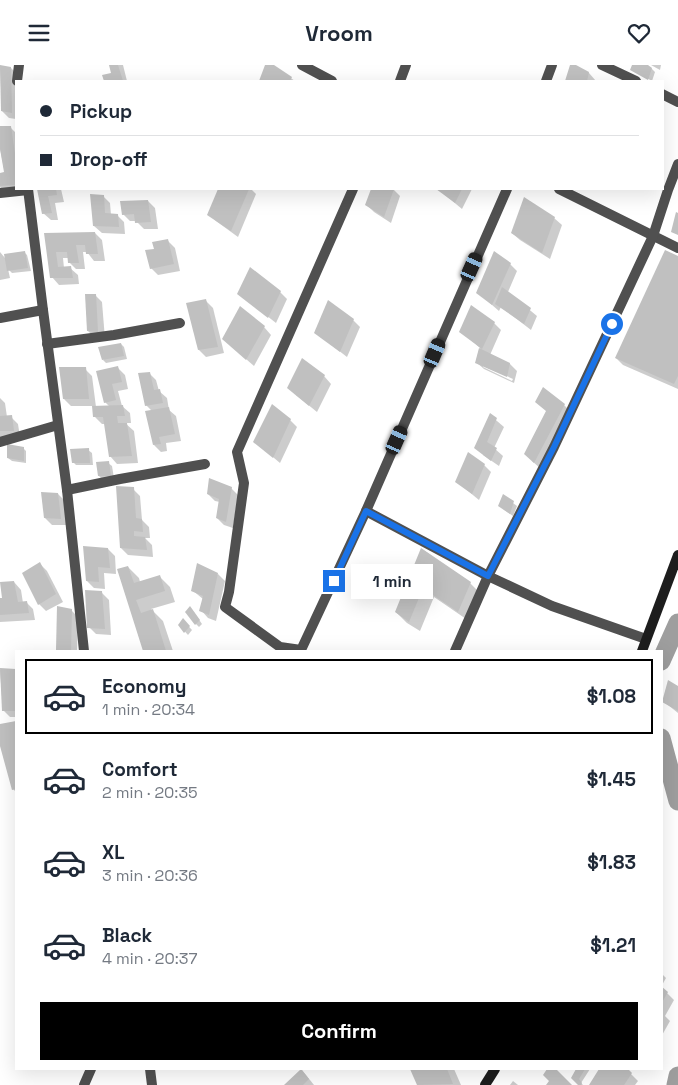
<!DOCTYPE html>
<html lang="en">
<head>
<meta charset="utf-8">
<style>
  :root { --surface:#fff; --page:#f6f6f7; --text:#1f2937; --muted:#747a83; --line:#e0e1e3; --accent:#000 }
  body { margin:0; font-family:"Space Grotesk",sans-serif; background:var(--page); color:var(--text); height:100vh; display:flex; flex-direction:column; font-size:19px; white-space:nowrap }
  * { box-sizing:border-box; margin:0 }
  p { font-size:16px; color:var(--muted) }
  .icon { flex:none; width:28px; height:28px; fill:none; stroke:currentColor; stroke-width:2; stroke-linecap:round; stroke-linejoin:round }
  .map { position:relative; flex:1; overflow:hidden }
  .drawer { position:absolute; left:15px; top:585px; width:648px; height:420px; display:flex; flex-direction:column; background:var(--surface); border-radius:0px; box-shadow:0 5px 20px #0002 }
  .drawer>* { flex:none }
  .banner { position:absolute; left:15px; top:15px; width:649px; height:110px; border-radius:0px; box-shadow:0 5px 20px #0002; display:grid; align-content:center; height:110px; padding:0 25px; background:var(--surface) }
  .end { position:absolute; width:22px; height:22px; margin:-11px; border:6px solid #1a73e8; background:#fff; box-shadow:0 0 0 2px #fff }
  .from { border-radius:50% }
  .bubble { position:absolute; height:35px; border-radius:0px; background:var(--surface); box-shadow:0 5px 20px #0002; font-size:16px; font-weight:700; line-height:35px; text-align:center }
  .car { position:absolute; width:15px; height:30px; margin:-15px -8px; border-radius:6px; box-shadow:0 0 4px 1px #0007; background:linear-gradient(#222 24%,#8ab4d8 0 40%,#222 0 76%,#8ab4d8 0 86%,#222 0) }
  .banner b { display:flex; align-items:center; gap:18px; height:48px; font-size:19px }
  .banner b+b { border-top:1px solid var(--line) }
  .banner i { width:12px; height:12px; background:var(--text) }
  ul { padding:9px 0 0; list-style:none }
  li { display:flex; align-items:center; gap:15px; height:75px; margin:0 10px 8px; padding:0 15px; border:2px solid transparent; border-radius:0px }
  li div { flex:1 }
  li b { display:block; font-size:19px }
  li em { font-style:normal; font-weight:700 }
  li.active { border-color:var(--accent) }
  li>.icon { width:45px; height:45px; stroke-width:1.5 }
  .action { display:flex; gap:10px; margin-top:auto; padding:10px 25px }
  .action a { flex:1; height:58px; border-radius:0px; background:var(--accent); color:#fff; font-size:20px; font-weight:700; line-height:58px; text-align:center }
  header { display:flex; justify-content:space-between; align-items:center; height:65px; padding:0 25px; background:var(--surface); font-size:22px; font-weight:700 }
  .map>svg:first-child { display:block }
  .shadow { fill:#0003; fill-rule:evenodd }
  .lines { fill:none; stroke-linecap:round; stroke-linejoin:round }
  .canal { stroke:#9e9e9e; stroke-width:19 }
  .building { fill:#c0c0c0 }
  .street { stroke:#505050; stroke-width:10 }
  .secondary { stroke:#1d1d1d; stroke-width:10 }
  .route { stroke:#1a73e8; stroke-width:6 }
</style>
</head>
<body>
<header><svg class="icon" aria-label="menu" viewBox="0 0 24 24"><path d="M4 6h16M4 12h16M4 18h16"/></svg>Vroom<svg class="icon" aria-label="heart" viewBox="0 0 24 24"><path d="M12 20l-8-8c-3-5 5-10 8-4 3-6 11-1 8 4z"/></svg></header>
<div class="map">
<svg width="678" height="1020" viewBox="0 0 678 1020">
  <rect width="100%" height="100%" fill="#fff"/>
  <g class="shadow">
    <polygon points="110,0 123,0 127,16 105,16 104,11 112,9"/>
    <polygon points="267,0 272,0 295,16 261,16"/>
    <polygon points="571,0 589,8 596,16 566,16"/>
    <polygon points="633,0 646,0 652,4 655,7 652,16 633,5"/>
    <polygon points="651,0 661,0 660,5"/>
    <polygon points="0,1 11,3 18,10 16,16 16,54 9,53 2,46"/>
    <polygon points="10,62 16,68 16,124 6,128 0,122 0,109 5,109 0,83 0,63"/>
    <polygon points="39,124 61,124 64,137 55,138 58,155 51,155 43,148"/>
    <polygon points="219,124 251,124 256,129 238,172 216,156 209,149"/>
    <polygon points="372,124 393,124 400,131 391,158 374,147 366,139"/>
    <polygon points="438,124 472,124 462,144"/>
    <polygon points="103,131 110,138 111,150 117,150 124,157 125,169 102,168 94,161"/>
    <polygon points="148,136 155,143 158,164 144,164 136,156 130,156 123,149"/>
    <polygon points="554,153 562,160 550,194 520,175 512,168"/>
    <polygon points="95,168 102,175 105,196 94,196 87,187 83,187 85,204 76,204 69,197 69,193 63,193 64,203 70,203 78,210 79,219 59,220 52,212 46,169"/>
    <polygon points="168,176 175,183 180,206 158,210 151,203 155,185"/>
    <polygon points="0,187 5,193 24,187 27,190 31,206 12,208 8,204 10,213 0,215"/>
    <polygon points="678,193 678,324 623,300 616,293"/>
    <polygon points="510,199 517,206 508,227 537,251 531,265 501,242 499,246 477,227"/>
    <polygon points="280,227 287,234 276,258 239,229"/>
    <polygon points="95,230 102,237 105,274 95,273 88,266"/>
    <polygon points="206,236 213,243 224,288 206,292 199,285"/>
    <polygon points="353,255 360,262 347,292 316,268"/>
    <path d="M 494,258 L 501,265 L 490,290 L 510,299 L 517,306 L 514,318 L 484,304 L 476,297 L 480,283 L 461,266 ZM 483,300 L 513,314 L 512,316 L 483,302 Z"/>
    <polygon points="264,262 271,270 254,301 231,281"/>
    <polygon points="121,279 124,282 127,294 106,298 103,295"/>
    <polygon points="118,303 125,310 128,324 118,326 122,341 130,348 131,358 125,358 134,366 138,398 117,399 110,391 105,359 102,359 95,352 93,341 71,341 64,334 85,304 92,311 96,342 110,342 105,337"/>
    <polygon points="149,308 156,315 159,326 167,333 169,345 176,351 181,376 166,378 167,386 161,387 154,380 152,346 146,340"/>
    <polygon points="324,311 331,319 317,347 296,330"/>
    <polygon points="0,333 5,338 7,352 11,352 18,359 20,372 0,373"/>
    <polygon points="564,340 571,347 541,404 532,396 547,347"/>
    <polygon points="490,350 504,362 494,383 503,391 499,401 483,390"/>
    <polygon points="290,355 297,362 280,398 255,377"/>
    <polygon points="23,383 26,386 26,398 12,396 8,393"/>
    <polygon points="88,385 92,388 93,400 76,400 73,397"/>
    <polygon points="108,398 112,401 114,413 102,414 99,411"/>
    <polygon points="484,400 491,407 479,435 457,417"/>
    <polygon points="231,423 238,430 233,463 224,460 217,453 220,437 215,436 208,429"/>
    <polygon points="133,424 140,431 142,455 149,462 150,473 145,473 152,480 153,492 128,490 121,483"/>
    <polygon points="58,429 65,436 68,460 52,460 45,453"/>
    <polygon points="503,431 517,441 513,451 503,444"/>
    <polygon points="108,484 115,491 116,509 104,508 105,524 94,523 87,516"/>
    <polygon points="422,484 470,518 480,528 469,556 434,532 420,566 407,558 396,547"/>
    <polygon points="40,499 47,506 63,537 46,546 39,539"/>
    <polygon points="128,502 139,513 140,517 159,511 170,522 175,537 151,544 163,556 173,586 145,586 118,505"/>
    <polygon points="218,509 225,516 216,556 208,553 201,545 203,534 192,525"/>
    <polygon points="14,517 21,525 23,538 26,537 33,544 35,555 0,557 0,534 4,534"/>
    <polygon points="102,528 109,535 111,570 96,569 89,562"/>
    <polygon points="71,545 78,552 77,586 59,586 57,585"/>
    <polygon points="193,546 202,559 199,562 196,559"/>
    <polygon points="183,555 192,565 188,570 179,560"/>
    <polygon points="0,605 16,605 16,652 10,652 3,645"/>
    <polygon points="678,622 678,648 663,636"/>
    <polygon points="16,657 16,727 13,724 0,676 0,661"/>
    <polygon points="661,908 666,913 661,922"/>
    <polygon points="661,922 674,935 665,951 670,956 661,972"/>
    <polygon points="411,1004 454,1004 461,1020 418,1020"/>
    <polygon points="578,1004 590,1004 581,1018 583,1020 579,1020 572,1013"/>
    <polygon points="601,1004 626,1004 638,1016 635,1020 590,1020"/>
    <polygon points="302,1005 314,1020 286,1020"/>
    <polygon points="513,1016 518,1020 510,1020"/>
  </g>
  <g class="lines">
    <g class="canal">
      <polyline points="661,596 678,558"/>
      <polyline points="661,673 678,736"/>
      <polyline points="676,1020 678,1011"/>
    </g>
  </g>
  <g class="building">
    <polygon points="0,0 11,2 12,48 1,46"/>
    <polygon points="109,0 118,0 123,16 104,16 102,10 111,8"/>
    <polygon points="265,0 274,0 292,12 290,16 259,16"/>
    <polygon points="570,0 576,0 589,7 587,16 565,16"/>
    <polygon points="632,0 648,0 652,3 648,15 630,5"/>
    <polygon points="0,61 11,61 16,96 16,120 0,121 0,108 4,107 0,84"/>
    <polygon points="37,124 56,124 57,130 48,131 52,148 42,149"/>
    <polygon points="218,124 249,124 231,166 207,150"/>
    <polygon points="371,124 394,124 384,152 365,140"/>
    <polygon points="436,124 462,124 455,138"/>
    <polygon points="90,129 104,130 105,148 118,149 119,162 93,161"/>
    <polygon points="524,132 555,152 542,188 511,168"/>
    <polygon points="148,135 151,157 135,158 134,149 122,150 120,136"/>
    <polygon points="676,147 678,148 678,170 671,167"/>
    <polygon points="95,167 98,189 86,189 85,180 76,180 79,198 68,198 67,187 56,187 58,202 71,201 73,213 50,213 44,168"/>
    <polygon points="168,174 174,199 150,204 145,185 154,184 152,177"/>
    <polygon points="665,185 678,191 678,311 674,319 615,293"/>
    <polygon points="25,186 28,203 7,206 4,189"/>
    <polygon points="494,186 511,198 492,240 476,228"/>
    <polygon points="250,202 281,226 268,253 237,229"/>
    <polygon points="502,222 531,243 524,259 495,239"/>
    <polygon points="85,229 96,229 98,267 87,266"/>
    <polygon points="206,234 218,282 198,285 186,238"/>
    <polygon points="328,235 354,254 340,287 314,268"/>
    <polygon points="471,240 495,257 482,284 459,267"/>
    <polygon points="240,241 265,261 246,295 222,274"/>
    <polygon points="121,278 124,291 102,295 98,282"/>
    <polygon points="479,283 510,298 507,312 475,298"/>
    <polygon points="302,293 325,310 309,341 287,323"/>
    <polygon points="118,301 122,317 112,319 116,335 104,338 96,306"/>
    <polygon points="59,302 86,302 89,334 63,334"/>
    <polygon points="150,307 154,325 160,324 163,338 145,341 138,308"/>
    <polygon points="543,322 565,339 534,398 524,389 546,346 535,337"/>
    <polygon points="272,339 291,354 273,393 253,377"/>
    <polygon points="123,340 125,351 117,351 118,358 127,358 132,391 109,392 103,352 93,352 92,341"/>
    <polygon points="169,342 175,369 159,372 161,379 153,380 145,346"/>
    <polygon points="490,348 497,353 487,377 497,383 491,396 474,383"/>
    <polygon points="12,350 14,366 0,366 0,351"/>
    <polygon points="7,379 24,382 24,396 7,393"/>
    <polygon points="89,383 90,398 72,398 70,384"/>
    <polygon points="468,387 485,399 472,429 455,417"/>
    <polygon points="109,396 111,411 98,411 96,397"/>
    <polygon points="209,413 232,422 226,457 216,453 219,434 207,429"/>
    <polygon points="116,421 134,422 136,453 142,454 143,467 134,466 134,471 145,472 147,485 120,483"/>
    <polygon points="41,427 58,428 61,454 44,453"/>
    <polygon points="503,429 514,436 510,449 498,441"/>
    <polygon points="83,481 108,483 110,503 98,502 99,517 86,516"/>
    <polygon points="421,483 471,517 458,547 423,523 409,557 395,547"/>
    <polygon points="40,497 56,529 38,540 22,508"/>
    <polygon points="197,498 218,508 209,550 199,546 203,531 191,526"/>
    <polygon points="128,501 134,518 160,510 165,526 136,535 141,548 153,544 166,586 143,586 117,504"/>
    <polygon points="14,516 18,537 27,536 29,548 0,550 0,533 2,533 0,517"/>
    <polygon points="85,525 102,526 105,564 87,563"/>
    <polygon points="57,541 72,544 71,586 56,585"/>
    <polygon points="190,541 200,555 195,560 185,547"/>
    <polygon points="183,553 190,561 184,568 178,560"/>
    <polygon points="0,603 16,604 16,646 2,646"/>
    <polygon points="668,615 678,621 678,646 662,637"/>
    <polygon points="16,656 16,724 12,725 0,681 0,659"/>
    <polygon points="661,921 668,927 661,939"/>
    <polygon points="301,1004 309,1014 303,1020 284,1020"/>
    <polygon points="410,1004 447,1004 453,1019 417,1020"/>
    <polygon points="547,1004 556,1004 572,1020 546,1020 549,1016 543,1010"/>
    <polygon points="576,1004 585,1004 579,1014 582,1018 581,1020 578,1020 571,1013"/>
    <polygon points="599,1004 628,1004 632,1008 624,1020 589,1020"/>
  </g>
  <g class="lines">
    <g class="street">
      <polyline points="302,0 332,16"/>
      <polyline points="602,0 636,16"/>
      <polyline points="17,16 19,0"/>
      <polyline points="400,16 406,0"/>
      <polyline points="546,16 552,0"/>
      <polyline points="662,29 678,37"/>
      <polyline points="28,124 43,245 67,425 84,586"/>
      <polyline points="353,124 237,387 244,418 229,527 225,542 280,582 301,585 366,446 507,124"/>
      <polyline points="559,124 678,183"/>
      <polyline points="0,128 28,125"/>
      <polyline points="0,253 43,245"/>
      <polyline points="47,279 114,270 180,258"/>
      <polyline points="0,377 58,360"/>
      <polyline points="67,425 120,414 205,399"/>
      <polyline points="366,446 488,511 552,541 646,574"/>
      <polyline points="455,586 488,511 554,382 653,171 668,125 678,99"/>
      <polyline points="150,1004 152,1020"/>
      <polyline points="84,1020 91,1004"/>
    </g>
    <g class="secondary">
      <polyline points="642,586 678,490"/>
      <polyline points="485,1020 495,1004"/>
    </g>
  </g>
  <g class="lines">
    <polyline class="route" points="334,516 366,446 488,511 554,382 612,259"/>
  </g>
</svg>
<i class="end from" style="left:612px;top:259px"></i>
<i class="end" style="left:334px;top:516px"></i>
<div class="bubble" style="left:351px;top:499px;width:82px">1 min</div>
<i class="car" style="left:472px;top:202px;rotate:24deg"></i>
<i class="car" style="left:435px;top:288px;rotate:23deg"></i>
<i class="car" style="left:397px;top:375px;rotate:24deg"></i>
<div class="banner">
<b><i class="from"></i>Pickup</b>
<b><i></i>Drop-off</b>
</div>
<section class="drawer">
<ul>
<li class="active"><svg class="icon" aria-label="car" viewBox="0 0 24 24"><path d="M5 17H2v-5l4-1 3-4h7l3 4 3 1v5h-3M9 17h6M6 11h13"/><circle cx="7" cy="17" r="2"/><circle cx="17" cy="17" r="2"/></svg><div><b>Economy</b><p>1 min · 20:34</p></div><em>$1.08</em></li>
<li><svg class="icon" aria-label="car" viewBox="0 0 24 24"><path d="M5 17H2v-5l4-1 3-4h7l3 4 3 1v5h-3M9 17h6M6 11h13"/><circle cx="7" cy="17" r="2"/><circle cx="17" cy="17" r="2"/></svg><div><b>Comfort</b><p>2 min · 20:35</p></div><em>$1.45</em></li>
<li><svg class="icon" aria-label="car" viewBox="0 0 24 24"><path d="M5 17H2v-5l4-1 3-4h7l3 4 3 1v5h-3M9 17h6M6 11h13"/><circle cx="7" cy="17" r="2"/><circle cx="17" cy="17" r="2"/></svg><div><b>XL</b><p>3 min · 20:36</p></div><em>$1.83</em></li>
<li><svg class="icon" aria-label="car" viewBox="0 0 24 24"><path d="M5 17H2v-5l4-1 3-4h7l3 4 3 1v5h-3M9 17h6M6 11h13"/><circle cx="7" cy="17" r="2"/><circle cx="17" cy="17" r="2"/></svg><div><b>Black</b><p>4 min · 20:37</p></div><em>$1.21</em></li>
</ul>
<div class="action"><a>Confirm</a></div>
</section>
</div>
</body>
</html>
